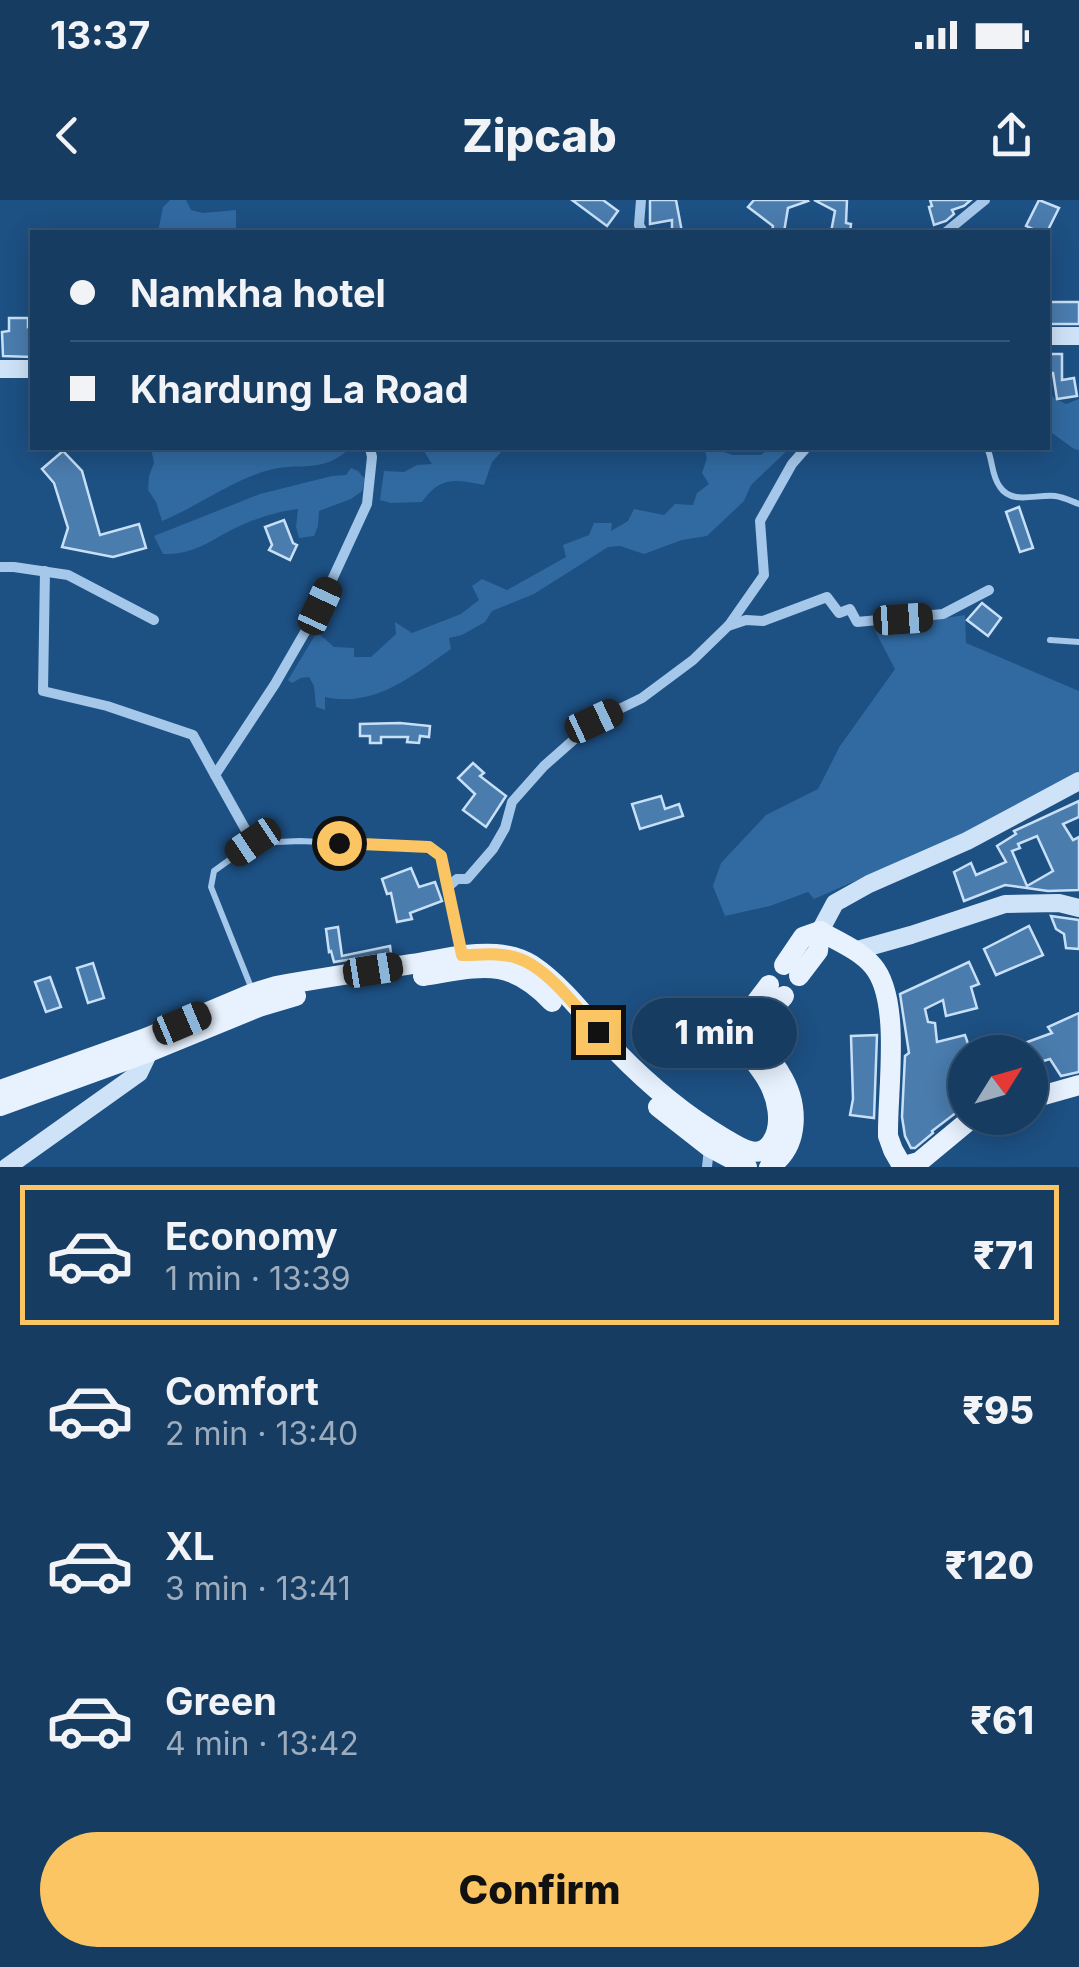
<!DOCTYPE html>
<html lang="en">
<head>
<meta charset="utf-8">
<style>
  :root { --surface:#163c62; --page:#23476b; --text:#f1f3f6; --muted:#9eadbe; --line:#355677; --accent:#fac562 }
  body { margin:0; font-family:Inter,sans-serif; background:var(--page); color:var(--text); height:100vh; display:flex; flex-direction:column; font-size:38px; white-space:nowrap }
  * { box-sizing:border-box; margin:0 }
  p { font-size:32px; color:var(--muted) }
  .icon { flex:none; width:55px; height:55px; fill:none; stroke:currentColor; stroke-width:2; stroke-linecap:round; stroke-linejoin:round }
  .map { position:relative; height:967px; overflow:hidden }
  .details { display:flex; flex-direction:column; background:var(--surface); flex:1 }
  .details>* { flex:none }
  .guide { position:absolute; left:30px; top:30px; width:1020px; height:220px; border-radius:0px; box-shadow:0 5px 25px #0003,0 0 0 2px var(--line); display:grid; align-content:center; height:220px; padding:0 40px; background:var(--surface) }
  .needle { width:65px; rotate:53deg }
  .buttons { position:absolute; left:948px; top:835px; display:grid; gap:20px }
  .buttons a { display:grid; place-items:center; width:100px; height:100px; border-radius:50%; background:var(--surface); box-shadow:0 5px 25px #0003,0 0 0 2px var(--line); font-size:50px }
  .end { position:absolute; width:45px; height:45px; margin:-22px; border:12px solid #fac562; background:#111; box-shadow:0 0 0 5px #111 }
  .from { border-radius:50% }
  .bubble { position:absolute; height:70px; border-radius:35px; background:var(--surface); box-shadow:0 5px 25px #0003,0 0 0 2px var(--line); font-size:32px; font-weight:800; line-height:70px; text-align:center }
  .car { position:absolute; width:30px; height:60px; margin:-30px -15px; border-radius:12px; box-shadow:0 0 8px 2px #0007; background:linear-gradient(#222 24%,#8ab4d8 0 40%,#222 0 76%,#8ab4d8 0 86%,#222 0) }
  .guide b { display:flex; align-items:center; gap:35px; height:95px; font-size:38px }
  .guide b+b { border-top:2px solid var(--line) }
  .guide i { width:25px; height:25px; background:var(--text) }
  ul { padding:18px 0 0; list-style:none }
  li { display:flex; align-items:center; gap:30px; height:140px; margin:0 20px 15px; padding:0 20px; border:5px solid transparent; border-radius:0px }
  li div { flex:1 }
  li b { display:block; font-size:38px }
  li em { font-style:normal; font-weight:800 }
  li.active { border-color:var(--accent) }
  li>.icon { width:90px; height:90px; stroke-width:1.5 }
  .cta { display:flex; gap:20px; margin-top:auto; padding:20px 40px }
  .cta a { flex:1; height:115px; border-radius:60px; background:var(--accent); color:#111; font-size:40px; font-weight:800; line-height:115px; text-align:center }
  .status { display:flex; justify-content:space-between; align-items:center; height:70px; padding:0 50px; background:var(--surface); direction:ltr }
  .status svg { height:28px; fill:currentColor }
  header { display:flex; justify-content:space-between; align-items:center; height:130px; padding:0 40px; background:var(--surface); font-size:45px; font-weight:800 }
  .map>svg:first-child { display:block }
  .green { fill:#316aa1 }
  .building { fill:#4a7cae; stroke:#c8e0f7; stroke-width:2.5; fill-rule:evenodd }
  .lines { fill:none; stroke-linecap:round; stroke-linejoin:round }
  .lane { stroke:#a4c7ea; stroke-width:6 }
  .street { stroke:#a4c7ea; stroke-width:10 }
  .secondary { stroke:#cfe3f8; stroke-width:18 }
  .primary { stroke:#e7f2fe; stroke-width:20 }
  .route { stroke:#fac562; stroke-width:12 }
</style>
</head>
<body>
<div class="status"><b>13:37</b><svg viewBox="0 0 49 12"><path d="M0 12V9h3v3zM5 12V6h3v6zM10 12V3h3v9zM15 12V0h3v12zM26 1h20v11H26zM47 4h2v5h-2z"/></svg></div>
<header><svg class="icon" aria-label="back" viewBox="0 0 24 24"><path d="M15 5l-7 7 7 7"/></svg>Zipcab<svg class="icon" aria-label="share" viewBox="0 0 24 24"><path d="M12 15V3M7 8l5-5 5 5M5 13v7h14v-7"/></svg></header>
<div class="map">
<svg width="1079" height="967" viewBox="0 0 1079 967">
  <rect width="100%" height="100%" fill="#1d5083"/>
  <g class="green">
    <polygon points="170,0 186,0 191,10 203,13 236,10 236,31 242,32 158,32 163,7"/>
    <polygon points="1048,191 1054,198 1066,204 1079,199 1079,250 1074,249 1048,230"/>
    <path d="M 151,248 L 350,248 C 324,274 299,262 269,270 C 230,281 199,306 162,321 L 156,302 L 148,290 L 149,276 L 154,263 Z"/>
    <path d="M 422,248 L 505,248 L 492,262 L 484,285 C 455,279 440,276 422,302 L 391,303 L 380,300 L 384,271 L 404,272 L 417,265 L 432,264 Z"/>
    <path d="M 704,248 L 712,248 L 733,255 L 761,255 L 770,248 L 790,248 L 751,285 L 744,301 L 707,336 L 682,340 L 644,354 L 620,346 L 608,347 L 534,394 L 492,411 L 485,422 L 462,435 L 449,438 L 451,449 C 412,476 375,508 325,497 L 325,510 L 316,507 L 314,486 L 309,477 L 301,478 L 292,483 L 288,480 L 317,432 L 334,447 L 354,448 L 354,457 L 371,457 L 396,434 L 395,422 L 412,433 L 461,414 L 479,400 L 472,386 L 482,379 L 507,390 L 566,357 L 563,345 L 589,335 L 594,323 L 612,323 L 611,331 L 628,321 L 634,309 L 664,315 L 675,304 L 693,305 L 697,293 L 709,284 L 702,273 L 707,258 Z"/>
    <path d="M 351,268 L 358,271 L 365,279 L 362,291 L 351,299 L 319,311 L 318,326 L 314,336 L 299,338 L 296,327 L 298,309 C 280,311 261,317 244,324 C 213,337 199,355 163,354 L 154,336 L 260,294 L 332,276 L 346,275 Z"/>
    <polygon points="965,415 966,443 1079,491 1079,574 960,635 814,699 808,692 770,706 725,716 713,686 721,663 766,615 818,589 840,546 895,469 874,429"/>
  </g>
  <g class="building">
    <polygon points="572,0 603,0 618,11 607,26"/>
    <polygon points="650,0 676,0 682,32 672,32 672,20 650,24"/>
    <polygon points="754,0 807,0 808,1 788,8 784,32 779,32 772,31 773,26 748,7"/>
    <polygon points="814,0 847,0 846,23 851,24 850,32 831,32 835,11"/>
    <polygon points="930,0 971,0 964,6 952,10 954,14 946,21 934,25 929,7 932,6"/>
    <polygon points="1039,0 1059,8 1047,32 1039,32 1026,26"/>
    <rect x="1048" y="102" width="31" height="22"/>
    <polygon points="9,118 28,118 28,127 32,126 32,157 3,156 2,132 9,131"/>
    <polygon points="1048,154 1062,154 1062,180 1074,178 1077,196 1057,199 1053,173 1048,173"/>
    <polygon points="63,251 82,271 100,335 139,324 146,348 113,357 62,347 68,328 54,283 42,269"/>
    <polygon points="1019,307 1033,348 1020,352 1006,312"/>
    <polygon points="284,320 293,343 297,345 290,360 269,350 272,345 265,327"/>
    <polygon points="982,403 1001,418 988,436 967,420"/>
    <polygon points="400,523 430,526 429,537 420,536 419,543 407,542 408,537 381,537 381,543 370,543 370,536 360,536 360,524"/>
    <polygon points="473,563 484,573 480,576 506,596 486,627 463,610 475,594 458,578"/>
    <polygon points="661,596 665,609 679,604 683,616 640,629 632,604"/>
    <path d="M 1079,601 L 1079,617 L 1063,624 L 1073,640 L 1079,637 L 1079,690 L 1048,691 L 1005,685 L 964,701 L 954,672 L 971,663 L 976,675 L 1006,662 L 997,646 L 1016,634 L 1014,631 ZM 1037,636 L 1053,671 L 1027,686 L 1012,651 L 1020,648 L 1018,644 Z"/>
    <polygon points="411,668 419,687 435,682 442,701 410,713 412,719 397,722 391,693 387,694 382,679"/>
    <polygon points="1051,716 1079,720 1079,749 1066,748 1064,734 1056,729"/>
    <polygon points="1029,726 1043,755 996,775 984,749"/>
    <polygon points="338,727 342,756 390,746 391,753 334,762 331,751 329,752 326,729"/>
    <polygon points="969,762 979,784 971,787 977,808 946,816 943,800 925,809 928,822 935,823 937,842 965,835 971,852 965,852 965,857 961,858 965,869 965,906 932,931 933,933 915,948 911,948 905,936 902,917 905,856 909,853 900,794"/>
    <polygon points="93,763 104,798 88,803 77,768"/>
    <polygon points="50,777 61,807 46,812 35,782"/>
    <polygon points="1079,813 1079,872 1061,876 1050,859 1030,865 1030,852 1000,852 1052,833 1048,827"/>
    <polygon points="877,835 874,918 850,915 853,899 851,836"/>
  </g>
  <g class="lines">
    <g class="lane">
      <path d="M 987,248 C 993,260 991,275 1000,287 C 1012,305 1036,294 1055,296 C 1063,297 1071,301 1079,304"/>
      <polyline points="1050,440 1079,442"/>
      <polyline points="251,787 211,687 214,671 253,643 300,641 429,647 441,656 462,752"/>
    </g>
    <g class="street">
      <polyline points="641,0 639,25 643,32"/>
      <polyline points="946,32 985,0"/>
      <polyline points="0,367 14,367 68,375 154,420"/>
      <polyline points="45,371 43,491 107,506 193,535 215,575"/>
      <polyline points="729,425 764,375 760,321 792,264 806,248"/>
      <polyline points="253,643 215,575 275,484 320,406 367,304 372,257 370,248"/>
      <polyline points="449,686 457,679 467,679 493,649 505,628 512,602 544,566 595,521 642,498 693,460 728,426 746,420 763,421 827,397 839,413 850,409 857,422 943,414 989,390"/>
      <polyline points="707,967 709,948"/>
    </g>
    <g class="secondary">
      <polyline points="1048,136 1079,136"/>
      <polyline points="0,169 32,169"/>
      <polyline points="820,731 835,703 869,684 967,641 1079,581"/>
      <polyline points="854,751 911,735 1005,704 1059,703 1079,708"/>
      <polyline points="7,967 139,873 149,852"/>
    </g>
    <g class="primary">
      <path d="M 820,731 C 837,741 860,750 873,766 C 902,800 887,892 888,936 L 893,950 L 901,964 L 908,965 L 919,962 L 972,918"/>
      <polyline points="784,765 803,737 820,731"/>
      <path d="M 423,776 C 481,767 509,756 552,802"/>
      <polyline points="799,776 818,751 820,731"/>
      <path d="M 0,890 L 146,838 L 253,793 L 276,786 C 322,778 367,771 412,764 C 440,760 467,752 496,754 C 508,755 521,758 532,765 C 565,787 590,823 617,852 C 649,885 685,915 724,938 C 739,947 758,961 771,943 C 784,925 777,896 766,878 C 757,863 742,850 743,831 C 745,813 759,799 769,785"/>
      <polyline points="1030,899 1079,885"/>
      <polyline points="0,906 149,852 259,807 296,796"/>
      <polyline points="658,907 709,947 747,967"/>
      <path d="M 769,967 C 801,946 799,903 780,873 C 772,860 758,846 761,830 C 764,817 776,806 784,796"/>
    </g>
  </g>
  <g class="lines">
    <path class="route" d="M 339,643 L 429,647 L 441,656 L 462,755 C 480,755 500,752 517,758 C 547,767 578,809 598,832"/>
  </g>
</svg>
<div class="buttons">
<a><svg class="needle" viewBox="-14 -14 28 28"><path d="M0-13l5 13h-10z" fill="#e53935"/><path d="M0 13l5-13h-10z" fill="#9eadbe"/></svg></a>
</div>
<i class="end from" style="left:339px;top:643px"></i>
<i class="end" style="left:598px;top:832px"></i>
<div class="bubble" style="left:632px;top:798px;width:165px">1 min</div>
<i class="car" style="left:320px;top:406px;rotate:25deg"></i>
<i class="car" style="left:903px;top:419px;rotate:86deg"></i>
<i class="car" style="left:594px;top:521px;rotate:65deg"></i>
<i class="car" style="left:253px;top:642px;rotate:236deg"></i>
<i class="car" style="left:373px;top:770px;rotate:81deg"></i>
<i class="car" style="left:182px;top:823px;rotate:67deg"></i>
<div class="guide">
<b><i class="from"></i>Namkha hotel</b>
<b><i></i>Khardung La Road</b>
</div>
</div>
<section class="details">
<ul>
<li class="active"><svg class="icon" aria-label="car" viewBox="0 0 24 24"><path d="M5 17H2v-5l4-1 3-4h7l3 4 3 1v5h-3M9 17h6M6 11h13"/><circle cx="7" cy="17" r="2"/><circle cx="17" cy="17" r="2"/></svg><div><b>Economy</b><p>1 min · 13:39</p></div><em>₹71</em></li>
<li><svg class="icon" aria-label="car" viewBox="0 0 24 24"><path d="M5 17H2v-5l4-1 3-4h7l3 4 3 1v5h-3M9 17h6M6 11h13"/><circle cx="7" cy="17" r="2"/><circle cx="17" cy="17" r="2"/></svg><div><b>Comfort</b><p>2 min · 13:40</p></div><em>₹95</em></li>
<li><svg class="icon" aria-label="car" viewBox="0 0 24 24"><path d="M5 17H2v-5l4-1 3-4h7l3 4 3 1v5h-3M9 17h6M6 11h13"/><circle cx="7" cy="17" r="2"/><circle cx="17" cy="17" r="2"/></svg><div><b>XL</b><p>3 min · 13:41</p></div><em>₹120</em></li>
<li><svg class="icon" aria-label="car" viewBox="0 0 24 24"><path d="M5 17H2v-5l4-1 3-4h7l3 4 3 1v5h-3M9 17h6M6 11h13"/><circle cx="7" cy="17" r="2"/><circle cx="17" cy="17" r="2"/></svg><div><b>Green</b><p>4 min · 13:42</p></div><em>₹61</em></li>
</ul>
<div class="cta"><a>Confirm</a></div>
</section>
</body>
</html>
